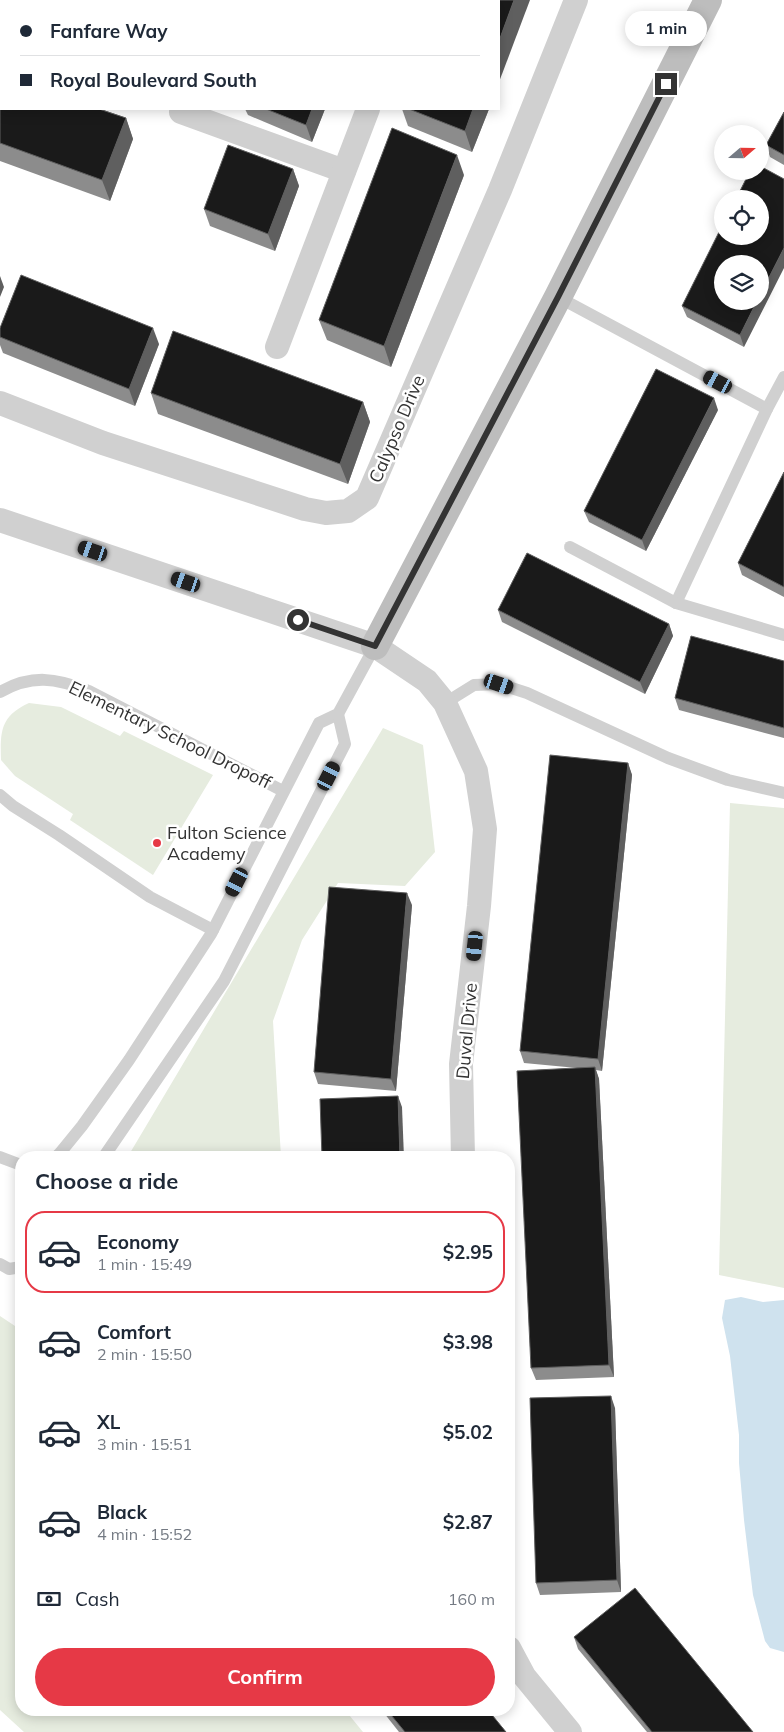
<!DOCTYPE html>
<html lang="en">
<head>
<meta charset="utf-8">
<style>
  :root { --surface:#fff; --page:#f6f6f7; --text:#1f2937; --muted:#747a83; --line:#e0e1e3; --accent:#e63946 }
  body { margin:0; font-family:Mulish,sans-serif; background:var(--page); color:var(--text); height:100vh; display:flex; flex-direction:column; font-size:19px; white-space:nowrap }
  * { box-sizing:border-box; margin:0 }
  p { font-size:16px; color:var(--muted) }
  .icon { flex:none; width:28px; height:28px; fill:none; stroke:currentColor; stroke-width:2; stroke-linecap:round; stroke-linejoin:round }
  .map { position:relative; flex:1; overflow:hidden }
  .side { position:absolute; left:15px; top:1151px; width:500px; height:565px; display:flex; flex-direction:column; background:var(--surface); border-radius:20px; box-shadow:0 2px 12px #0003 }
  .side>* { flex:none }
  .guide { position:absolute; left:0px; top:0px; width:500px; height:110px; box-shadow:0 2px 12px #0003; display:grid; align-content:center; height:110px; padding:0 20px; background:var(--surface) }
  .needle { width:32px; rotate:70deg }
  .tools { position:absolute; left:714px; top:125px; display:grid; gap:10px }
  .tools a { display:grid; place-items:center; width:55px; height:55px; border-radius:50%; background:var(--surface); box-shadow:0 2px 12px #0003; font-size:25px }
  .end { position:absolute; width:22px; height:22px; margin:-11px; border:6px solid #333; background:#fff; box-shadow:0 0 0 2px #fff }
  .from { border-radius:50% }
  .bubble { position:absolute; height:35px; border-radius:18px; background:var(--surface); box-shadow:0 2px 12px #0003; font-size:16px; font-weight:700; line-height:35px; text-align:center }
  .car { position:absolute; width:15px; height:30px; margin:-15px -8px; border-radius:6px; box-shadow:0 0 4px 1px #0007; background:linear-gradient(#222 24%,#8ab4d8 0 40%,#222 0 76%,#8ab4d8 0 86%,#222 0) }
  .guide b { display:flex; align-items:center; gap:18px; height:48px; font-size:19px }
  .guide b+b { border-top:1px solid var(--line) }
  .guide i { width:12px; height:12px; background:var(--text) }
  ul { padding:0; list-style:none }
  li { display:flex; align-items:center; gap:15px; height:82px; margin:0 10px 8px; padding:0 10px; border:2px solid transparent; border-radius:20px }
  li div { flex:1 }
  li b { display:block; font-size:19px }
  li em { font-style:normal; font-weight:700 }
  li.selected { border-color:var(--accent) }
  li>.icon { width:45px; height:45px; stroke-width:1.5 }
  h2 { padding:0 20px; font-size:22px; line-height:60px }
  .pay { display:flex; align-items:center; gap:12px; height:55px; padding:0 20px; font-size:19px }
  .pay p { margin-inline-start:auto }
  .button { display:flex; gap:10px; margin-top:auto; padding:10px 20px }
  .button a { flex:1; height:58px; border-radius:30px; background:var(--accent); color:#fff; font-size:20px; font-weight:700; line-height:58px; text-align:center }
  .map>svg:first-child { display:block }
  .green { fill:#e6ecdf }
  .water { fill:#cfe2ee }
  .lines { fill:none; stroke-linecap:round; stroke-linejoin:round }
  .lane { stroke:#d0d0d0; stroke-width:12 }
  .street { stroke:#d0d0d0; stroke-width:24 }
  .secondary { stroke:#bdbdbd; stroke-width:28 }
  .wall { fill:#8c8c8c }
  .shaded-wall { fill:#5f5f5f }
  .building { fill:#1a1a1a; stroke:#5f5f5f }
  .route { stroke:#333; stroke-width:6 }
  .poi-dot { fill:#e63946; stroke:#fff; stroke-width:2 }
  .labels { text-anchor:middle; stroke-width:5; stroke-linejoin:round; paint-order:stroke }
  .street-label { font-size:18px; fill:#333; stroke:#fff }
  .poi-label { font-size:18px; fill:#333; stroke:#fff; text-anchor:start }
</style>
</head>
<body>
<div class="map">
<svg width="784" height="1732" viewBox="0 0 784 1732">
  <rect width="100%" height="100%" fill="#fff"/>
  <g class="green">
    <polygon points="85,0 205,0 84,1"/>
    <path d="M 29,703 L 61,707 L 120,736 L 124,731 L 213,775 L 153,875 L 70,820 L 73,814 L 15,776 L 1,760 C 0,730 1,716 29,703 Z"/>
    <polygon points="383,728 423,745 435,852 405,886 338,883 302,940 273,1021 281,1157 127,1158"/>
    <polygon points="730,803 784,808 784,1288 719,1275"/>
    <polygon points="0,1316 21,1330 21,1710 345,1710 363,1732 24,1732 0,1710"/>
  </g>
  <polygon class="water" points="741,1297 763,1302 784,1300 784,1652 770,1648 765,1641 753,1595 744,1520 739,1463 739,1435 730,1356 722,1318 725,1300"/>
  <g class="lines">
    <g class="lane">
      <polyline points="69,1 69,0"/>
      <polyline points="558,297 767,409 784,377"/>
      <polyline points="767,409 676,603 784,635"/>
      <polyline points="570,547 676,603"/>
      <path d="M 0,692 C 32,674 56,678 89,691 L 283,791"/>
      <polyline points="445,703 474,685 499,684 527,693 668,758 728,780 784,793"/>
      <polyline points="0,795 13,806 59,835 150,897 213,930"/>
      <polyline points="0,1157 21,1165"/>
      <polyline points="55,1158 60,1153 82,1126 129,1060 211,934 319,723 338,714 375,646"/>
      <polyline points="103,1158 224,981 345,744 338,714"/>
      <polyline points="0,1264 9,1269 21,1267"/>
    </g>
    <g class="street">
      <polyline points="221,1 222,0"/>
      <polyline points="409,1 409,0"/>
      <polyline points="0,49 1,49"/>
      <polyline points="181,112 344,171"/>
      <polyline points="277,347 368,109"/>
      <polyline points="0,403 103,443 305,509 326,513 348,511 367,498 500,190 576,0"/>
      <polyline points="0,520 375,646 427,681 445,703 476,771 485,829 479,906 461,1064 463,1158"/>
      <polyline points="509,1648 524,1676 570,1732"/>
    </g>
    <polyline class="secondary" points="375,646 558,297 708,0"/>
  </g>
  <g class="wall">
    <polygon points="0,73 126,118 133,139 110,201 0,161"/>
    <polygon points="245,109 325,109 312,142 248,115"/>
    <polygon points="402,109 489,109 472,152 408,126"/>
    <polygon points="784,112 784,165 770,157 766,145"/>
    <polygon points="293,169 299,186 275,251 210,226 204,209"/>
    <polygon points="750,171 744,347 687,317 682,306"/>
    <polygon points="464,175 391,367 327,340 319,320"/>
    <polygon points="0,328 159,344 135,406 3,353 0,345"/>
    <polygon points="151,393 363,402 370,422 348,484 158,414"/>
    <polygon points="718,410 646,551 589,522 584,511"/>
    <polygon points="784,472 784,597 742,575 738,563"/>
    <polygon points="498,610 669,624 673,636 645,694 502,622"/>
    <polygon points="784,661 784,738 679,710 675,698"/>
    <polygon points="628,763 632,775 602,1071 596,1070 599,1079 614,1377 536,1380 531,1368 577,1068 524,1063 520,1051"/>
    <polygon points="412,905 396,1091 318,1084 314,1072"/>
    <polygon points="615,1408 621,1592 540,1595 536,1583"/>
    <polygon points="574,1637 753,1732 647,1732 578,1649"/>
    <polygon points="383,1710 488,1710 506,1732 399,1732 384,1713"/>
  </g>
  <g class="shaded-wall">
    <polygon points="514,0 530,0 499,82 499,41"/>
    <polygon points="312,109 325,109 312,142 306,125"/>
    <polygon points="473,109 489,109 472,152 465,131"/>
    <polygon points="126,118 133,139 110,201 102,180"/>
    <polygon points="457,155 464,175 391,367 384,346"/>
    <polygon points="293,169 299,186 275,251 268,234"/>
    <polygon points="784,248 784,268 744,347 740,335 757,301 760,301 760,295"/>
    <polygon points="0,276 4,287 0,297"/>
    <polygon points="153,328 159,344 135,406 129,389"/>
    <polygon points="714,398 718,410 646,551 642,540"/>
    <polygon points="363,402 370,422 348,484 340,464"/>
    <polygon points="669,624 673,636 645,694 640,682"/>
    <polygon points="628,763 632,775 602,1071 598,1059"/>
    <polygon points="407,893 412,905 396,1091 391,1079"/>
    <polygon points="595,1067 599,1079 614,1377 609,1365"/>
    <polygon points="398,1096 402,1107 404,1158 400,1158"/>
    <polygon points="611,1396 615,1408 621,1592 617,1580"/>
  </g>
  <g class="building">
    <polygon points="280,0 354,0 354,1 279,1"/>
    <polygon points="440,0 514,0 499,41 499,1 440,1"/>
    <polygon points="0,73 1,73 1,109 99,109 126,118 102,180 0,143"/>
    <polygon points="266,109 312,109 306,125"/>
    <polygon points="409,109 473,109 465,131"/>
    <polygon points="784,112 784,155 766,145"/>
    <polygon points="392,128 457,155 384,346 319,320"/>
    <polygon points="228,145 293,169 268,234 204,209"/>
    <polygon points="760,166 784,179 784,248 760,295 760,264 722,264 722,301 757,301 740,335 682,306 722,226 722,236 760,236 760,199 736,199 750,171 760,171"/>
    <polygon points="21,275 153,328 129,389 0,337 0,328"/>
    <polygon points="173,331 363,402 340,464 151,393"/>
    <polygon points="656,369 714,398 642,540 584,511"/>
    <polygon points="784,472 784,587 738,563"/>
    <polygon points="527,553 669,624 640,682 498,610"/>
    <polygon points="691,636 784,661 784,728 675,698"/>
    <polygon points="550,755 628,763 598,1059 520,1051"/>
    <polygon points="329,887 407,893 391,1079 314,1072"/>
    <polygon points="595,1067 609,1365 531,1368 517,1071"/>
    <polygon points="398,1096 400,1158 322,1158 320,1099"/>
    <polygon points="611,1396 617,1580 536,1583 530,1398"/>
    <polygon points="635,1588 753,1732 652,1732 574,1637"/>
    <polygon points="387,1710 488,1710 506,1732 405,1732"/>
  </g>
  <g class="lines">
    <polyline class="route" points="298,620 375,646 558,297 666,84"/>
  </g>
  <circle class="poi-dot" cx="157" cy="843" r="5"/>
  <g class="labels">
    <g class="street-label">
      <text transform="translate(397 429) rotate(-67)" y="6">Calypso Drive</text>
      <text transform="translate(170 735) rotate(26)" y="6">Elementary School Dropoff</text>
      <text transform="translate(467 1031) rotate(-85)" y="6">Duval Drive</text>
    </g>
    <g class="poi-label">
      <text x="167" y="839">Fulton Science<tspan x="167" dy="21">Academy</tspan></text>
    </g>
  </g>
</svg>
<div class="tools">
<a><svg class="needle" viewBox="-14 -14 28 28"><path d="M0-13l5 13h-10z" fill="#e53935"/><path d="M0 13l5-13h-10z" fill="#747a83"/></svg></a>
<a><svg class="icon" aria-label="locate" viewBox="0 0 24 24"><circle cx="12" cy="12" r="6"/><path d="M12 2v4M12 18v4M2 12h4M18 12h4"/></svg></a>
<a><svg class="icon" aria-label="layers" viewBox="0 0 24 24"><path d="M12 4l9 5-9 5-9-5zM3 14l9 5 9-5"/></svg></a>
</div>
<i class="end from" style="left:298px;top:620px"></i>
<i class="end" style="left:666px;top:84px"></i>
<div class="bubble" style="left:625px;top:11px;width:82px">1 min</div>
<i class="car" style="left:718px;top:382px;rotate:298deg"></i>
<i class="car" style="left:93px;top:551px;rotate:289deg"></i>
<i class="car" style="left:186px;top:582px;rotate:289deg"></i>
<i class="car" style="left:499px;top:684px;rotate:109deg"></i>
<i class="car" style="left:329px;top:776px;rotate:27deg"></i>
<i class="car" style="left:237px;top:882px;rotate:207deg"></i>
<i class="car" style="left:475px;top:946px;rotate:186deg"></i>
<div class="guide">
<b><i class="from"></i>Fanfare Way</b>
<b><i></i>Royal Boulevard South</b>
</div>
<section class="side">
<h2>Choose a ride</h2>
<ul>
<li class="selected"><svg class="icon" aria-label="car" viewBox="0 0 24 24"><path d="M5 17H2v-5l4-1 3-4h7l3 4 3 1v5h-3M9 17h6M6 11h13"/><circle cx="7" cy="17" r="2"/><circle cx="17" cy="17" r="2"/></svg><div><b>Economy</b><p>1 min · 15:49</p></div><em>$2.95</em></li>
<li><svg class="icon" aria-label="car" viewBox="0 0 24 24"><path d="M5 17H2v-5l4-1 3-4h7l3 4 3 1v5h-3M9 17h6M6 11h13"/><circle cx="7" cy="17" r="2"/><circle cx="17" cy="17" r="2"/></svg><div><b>Comfort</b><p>2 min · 15:50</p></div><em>$3.98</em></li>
<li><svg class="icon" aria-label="car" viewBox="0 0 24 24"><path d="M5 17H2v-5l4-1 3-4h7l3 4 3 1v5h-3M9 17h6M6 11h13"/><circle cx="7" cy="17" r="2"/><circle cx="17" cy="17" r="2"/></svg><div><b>XL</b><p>3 min · 15:51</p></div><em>$5.02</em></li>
<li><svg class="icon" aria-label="car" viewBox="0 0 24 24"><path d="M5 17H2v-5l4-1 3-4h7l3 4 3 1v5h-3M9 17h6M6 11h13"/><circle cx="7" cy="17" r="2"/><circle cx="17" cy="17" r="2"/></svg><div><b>Black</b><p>4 min · 15:52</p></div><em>$2.87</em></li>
</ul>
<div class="pay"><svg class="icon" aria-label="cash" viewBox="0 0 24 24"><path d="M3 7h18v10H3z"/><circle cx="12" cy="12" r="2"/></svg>Cash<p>160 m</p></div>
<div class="button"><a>Confirm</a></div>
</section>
</div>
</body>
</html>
